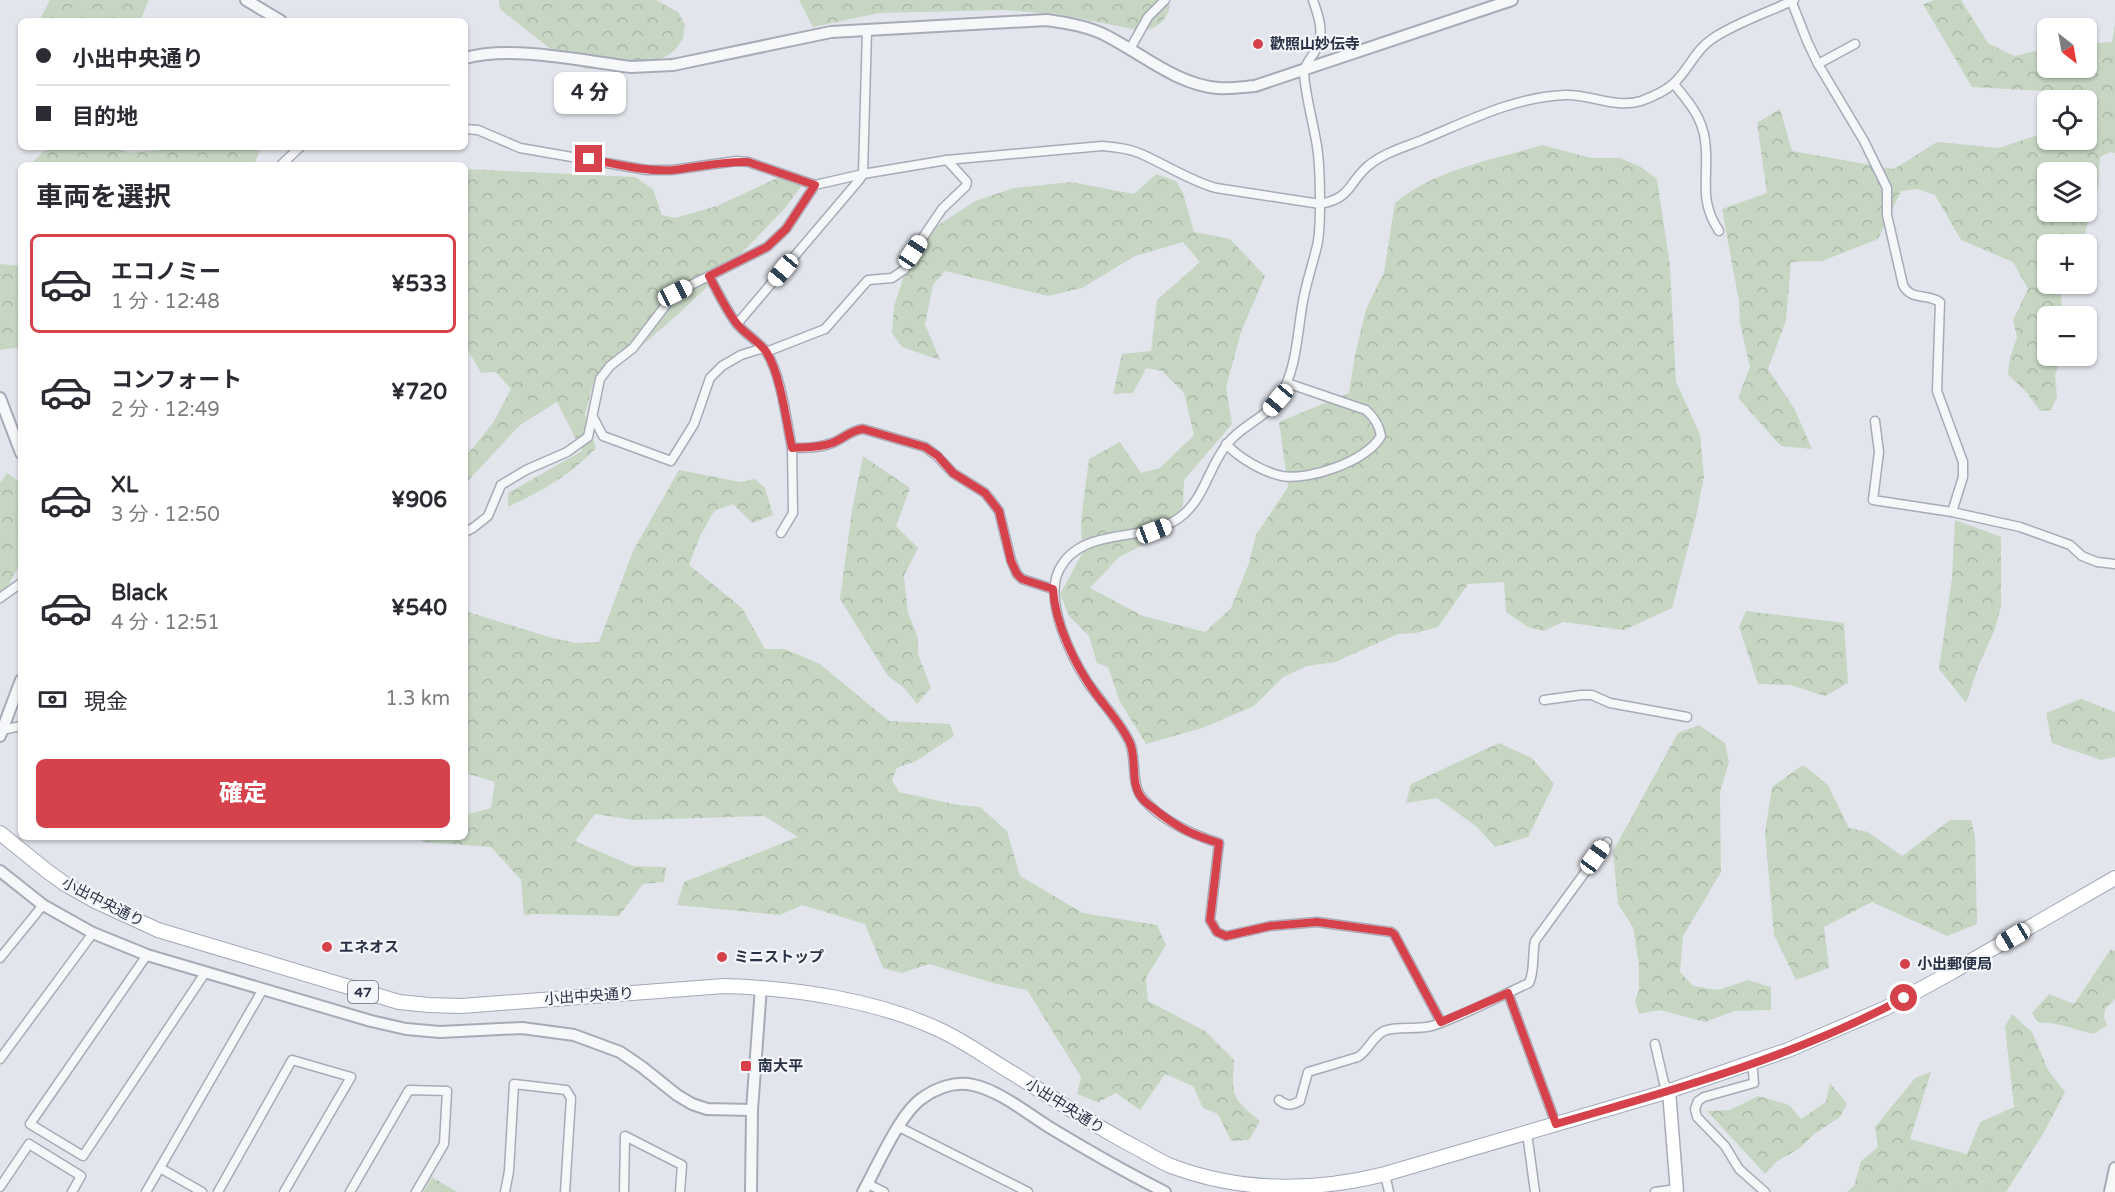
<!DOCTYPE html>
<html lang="ja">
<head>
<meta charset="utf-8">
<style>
  :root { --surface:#fff; --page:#f7f7f7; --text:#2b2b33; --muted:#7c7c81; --line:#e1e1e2; --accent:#d6424c }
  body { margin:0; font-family:"Varela Round","Noto Sans JP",sans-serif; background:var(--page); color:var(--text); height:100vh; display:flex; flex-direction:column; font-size:22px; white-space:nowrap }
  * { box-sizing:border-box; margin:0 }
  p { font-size:20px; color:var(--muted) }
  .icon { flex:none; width:33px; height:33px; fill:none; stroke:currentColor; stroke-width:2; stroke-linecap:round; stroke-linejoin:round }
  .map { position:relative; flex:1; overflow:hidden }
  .side { position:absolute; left:18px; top:162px; width:450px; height:678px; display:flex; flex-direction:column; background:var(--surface); border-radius:9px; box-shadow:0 2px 4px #0004 }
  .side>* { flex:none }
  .guide { position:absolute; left:18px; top:18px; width:450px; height:132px; border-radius:9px; box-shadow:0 2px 4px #0004; display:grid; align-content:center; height:132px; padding:0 18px; background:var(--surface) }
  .needle { width:39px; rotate:149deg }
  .buttons { position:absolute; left:2037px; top:18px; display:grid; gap:12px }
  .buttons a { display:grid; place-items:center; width:60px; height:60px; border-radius:9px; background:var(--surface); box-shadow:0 2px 4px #0004; font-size:30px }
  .end { position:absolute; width:27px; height:27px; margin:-14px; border:8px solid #d6424c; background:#fff; box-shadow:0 0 0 3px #fff }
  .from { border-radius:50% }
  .bubble { position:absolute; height:42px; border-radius:9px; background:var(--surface); box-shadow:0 2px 4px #0004; font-size:20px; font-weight:800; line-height:42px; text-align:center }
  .car { position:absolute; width:18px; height:36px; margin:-18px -9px; border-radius:8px; box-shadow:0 0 4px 2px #0007; background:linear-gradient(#fff 24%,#345 0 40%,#fff 0 76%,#345 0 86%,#fff 0) }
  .guide b { display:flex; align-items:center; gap:21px; height:57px; font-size:22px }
  .guide b+b { border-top:2px solid var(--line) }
  .guide i { width:15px; height:15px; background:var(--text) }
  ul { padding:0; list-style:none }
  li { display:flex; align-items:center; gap:18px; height:99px; margin:0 12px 9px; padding:0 6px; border:3px solid transparent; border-radius:9px }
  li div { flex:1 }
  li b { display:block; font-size:22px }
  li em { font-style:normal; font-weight:800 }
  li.active { border-color:var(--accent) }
  li>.icon { width:54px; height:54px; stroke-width:1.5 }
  h2 { padding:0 18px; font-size:27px; line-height:72px }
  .pay { display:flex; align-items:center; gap:15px; height:66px; padding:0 18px; font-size:22px }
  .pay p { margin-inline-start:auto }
  .button { display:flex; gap:12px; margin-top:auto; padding:12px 18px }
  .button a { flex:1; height:69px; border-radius:9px; background:var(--accent); color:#fff; font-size:24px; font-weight:800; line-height:69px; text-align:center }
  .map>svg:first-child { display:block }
  .forest { fill:url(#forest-crowns); fill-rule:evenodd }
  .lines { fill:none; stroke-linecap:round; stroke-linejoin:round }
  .minor-casing { stroke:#a7abb7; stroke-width:11 }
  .tertiary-casing { stroke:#a7abb7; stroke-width:14 }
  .secondary-casing { stroke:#a7abb7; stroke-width:15 }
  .primary-casing { stroke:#a1a8b8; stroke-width:16 }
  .minor { stroke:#f6f7f9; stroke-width:8 }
  .tertiary { stroke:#f6f7f9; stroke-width:10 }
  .secondary { stroke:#fff; stroke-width:12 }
  .primary { stroke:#fff; stroke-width:14 }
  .route { stroke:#d6424c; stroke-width:8 }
  .poi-dot { fill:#d6424c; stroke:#f3f5f9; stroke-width:2 }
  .labels { text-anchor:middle; stroke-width:4.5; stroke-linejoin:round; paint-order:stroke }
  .shield { fill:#f3f5f9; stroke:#666c7b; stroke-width:1.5 }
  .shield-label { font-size:14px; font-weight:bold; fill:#293145 }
  .poi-label { font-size:15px; font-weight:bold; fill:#293145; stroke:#f3f5f9; text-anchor:start }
  .street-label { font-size:15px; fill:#293145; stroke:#f3f5f9 }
</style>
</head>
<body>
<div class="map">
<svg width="2115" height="1192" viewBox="0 0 2115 1192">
  <defs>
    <pattern id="forest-crowns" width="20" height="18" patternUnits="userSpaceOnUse" patternTransform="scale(1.5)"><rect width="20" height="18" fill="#c6d6c3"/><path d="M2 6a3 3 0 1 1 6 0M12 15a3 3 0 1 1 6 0" fill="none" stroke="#aab8a9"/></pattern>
  </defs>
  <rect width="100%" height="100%" fill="#e3e5ec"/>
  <g class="forest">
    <polygon points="50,0 149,0 140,21 44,21 41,17"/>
    <polygon points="499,0 656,0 678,12 685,25 683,39 674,51 651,66 585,69 557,54 500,9"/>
    <path d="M 799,0 L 1166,0 L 1170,7 C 1165,22 1158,28 1142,31 L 1058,14 L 1003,10 L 879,13 L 813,27 Z"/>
    <path d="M 1935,0 L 1961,0 L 1988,43 L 2014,56 L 2047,48 L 2048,68 L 2086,68 L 2087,44 L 2112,42 L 2115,23 L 2115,153 L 2111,152 L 2100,157 L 2098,186 L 2084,237 L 2072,244 L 2048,244 L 2048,284 L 2061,284 L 2062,316 L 2048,316 L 2048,356 L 2062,356 L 2055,375 L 2057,397 L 2051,410 L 2040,411 L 2027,393 L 2008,374 L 2010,358 L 2017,337 L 2013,320 L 2028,289 L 2013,262 L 1961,240 L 1935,195 L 1917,189 L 1901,191 L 1878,239 L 1822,261 L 1791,262 L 1786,320 L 1768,369 L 1794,408 L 1812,449 L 1781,446 L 1738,398 L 1750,367 L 1740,324 L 1739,301 L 1722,209 L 1767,193 L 1757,123 L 1780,109 L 1792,151 L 1894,169 L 1937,142 L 1999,148 L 2047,132 L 2045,91 L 1972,87 L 1923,4 ZM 2048,100 L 2086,100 L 2086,140 L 2048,140 ZM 2048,172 L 2086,172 L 2086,212 L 2048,212 Z"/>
    <path d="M 1542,145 L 1591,158 L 1620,158 L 1641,167 L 1657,179 L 1670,266 L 1676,382 L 1700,434 L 1704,477 L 1696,517 L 1672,608 L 1624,630 L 1563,622 L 1544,631 L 1528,627 L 1506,612 L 1504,582 L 1468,584 L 1438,627 L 1416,633 L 1398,634 L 1335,662 L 1307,666 L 1283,677 L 1254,706 L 1202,728 L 1146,744 L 1120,702 L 1108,667 L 1097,663 L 1089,636 L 1069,616 L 1060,594 L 1082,554 L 1081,520 L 1089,459 L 1120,442 L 1141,473 L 1160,468 L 1194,435 L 1184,393 L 1162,371 L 1146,368 L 1133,393 L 1113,394 L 1122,354 L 1151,351 L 1157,300 L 1200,262 L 1183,242 L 1135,256 L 1082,288 L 1048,296 L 945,271 L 933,285 L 925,324 L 940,360 L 902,347 L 892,333 L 894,306 L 903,279 L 922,236 L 975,201 L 1014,188 L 1071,182 L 1134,194 L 1156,174 L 1176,181 L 1183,193 L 1194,232 L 1230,239 L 1265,276 L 1241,332 L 1226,387 L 1232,424 L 1184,480 L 1183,506 L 1164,531 L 1139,547 L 1119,557 L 1090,588 L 1143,616 L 1205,632 L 1231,608 L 1249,563 L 1256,535 L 1288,487 L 1279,422 L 1349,393 L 1355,355 L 1366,309 L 1384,272 L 1395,203 C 1435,169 1493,160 1542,145 Z"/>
    <polygon points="48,147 119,147 128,153 193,147 261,148 254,165 30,165"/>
    <path d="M 465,169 L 635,177 L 653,189 L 662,215 L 675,218 L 717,206 L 788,173 L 802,185 L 787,206 C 726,270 664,332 593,384 L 585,415 L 596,448 C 568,477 543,490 508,507 L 508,493 L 582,451 L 557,402 L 520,425 L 465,484 L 465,457 L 493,423 L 511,389 L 496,372 L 481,373 L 469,352 L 465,351 Z"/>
    <polygon points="0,264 21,266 21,307 19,309 21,347 0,350"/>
    <polygon points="863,456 910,488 896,526 918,548 904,576 908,613 918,638 918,654 931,688 917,704 904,688 888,676 840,599 852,510"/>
    <path d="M 679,470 L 740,482 L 755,479 L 765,488 L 773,515 L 752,523 L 733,504 L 714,511 L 700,536 L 689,565 L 742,608 L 765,649 L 785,649 L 820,664 L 889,721 L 950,724 L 954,736 L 916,761 L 897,768 L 892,780 L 899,792 L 958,805 L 980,807 L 1007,831 L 1020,876 L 1083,913 L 1157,925 L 1166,945 L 1146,978 L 1148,1001 L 1205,1031 L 1234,1060 C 1232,1097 1231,1097 1260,1121 L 1249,1140 L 1231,1141 L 1218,1114 L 1203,1108 L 1193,1086 L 1165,1074 L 1140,1110 L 1116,1093 L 1098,1102 L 1077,1094 L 1081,1077 L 1027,990 L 997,984 L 929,964 L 902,973 L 883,968 L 865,924 L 802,905 L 780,915 L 677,905 L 684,882 L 798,837 L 764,816 L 634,820 L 595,814 L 575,841 L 633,866 L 666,867 L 664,882 L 643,884 L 619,916 L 535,914 L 524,915 L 521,880 L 491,847 L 422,842 L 423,837 L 465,837 L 465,815 L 491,808 L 495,782 L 465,773 L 465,611 L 549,637 L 575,643 L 599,642 L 633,551 Z"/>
    <polygon points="7,473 18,481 21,498 21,562 7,588 0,591 0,483"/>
    <polygon points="1955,520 2001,537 2001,606 1995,629 1979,665 1966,703 1939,669 1952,578"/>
    <polygon points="1746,611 1844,623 1848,683 1825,696 1790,685 1758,684 1739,627"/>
    <polygon points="2081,699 2115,712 2115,757 2101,760 2052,743 2046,713"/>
    <polygon points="1699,725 1725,743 1729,762 1720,792 1721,872 1683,936 1680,972 1693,986 1718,990 1748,980 1771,987 1771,1010 1734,1011 1705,1022 1660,1010 1639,1014 1635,1001 1639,990 1639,965 1633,927 1618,904 1613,851 1678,733"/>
    <polygon points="1499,743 1532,758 1554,784 1528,837 1495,847 1477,827 1437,798 1406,803 1411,784"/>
    <polygon points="1803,765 1828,785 1849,828 1868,832 1902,856 1950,820 1971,820 1975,836 1977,924 1947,936 1872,902 1824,927 1829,968 1796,980 1774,935 1765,833 1772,787"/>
    <path d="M 2111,949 L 2115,951 L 2115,999 L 2105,1009 L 2104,1018 L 2107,1025 L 2094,1034 C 2078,1031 2053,1020 2039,1023 L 2032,1013 L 2049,994 L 2074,1004 Z"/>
    <polygon points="2012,1014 2032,1032 2048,1070 2065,1092 2043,1134 2006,1192 1847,1192 1854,1186 1861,1161 1878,1147 1875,1127 1915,1078 1931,1072 1910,1139 1967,1154 1980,1122 2014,1107 2005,1027"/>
    <polygon points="1830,1083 1847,1104 1840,1117 1813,1135 1800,1148 1776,1162 1765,1174 1707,1111 1730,1110 1758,1096 1789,1105 1801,1119 1826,1102"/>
    <polygon points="432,1177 457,1192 423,1192"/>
  </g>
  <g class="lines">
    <g class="minor-casing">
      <g id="minor">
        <path d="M 1313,0 C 1318,15 1324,30 1318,46 C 1314,55 1304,64 1304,74 C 1306,98 1313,122 1317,146 C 1320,165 1320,185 1320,204 C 1320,218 1320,233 1317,246 C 1312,267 1305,286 1302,307 C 1297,338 1296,371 1279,398 C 1266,418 1242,425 1228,443 C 1210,464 1205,496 1184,514 C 1149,546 1082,523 1059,570 C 1044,601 1070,655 1088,683 C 1102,703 1120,721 1130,743 C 1137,760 1130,784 1143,799 C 1163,821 1190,834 1219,843 L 1210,920 L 1217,932 L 1226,936 L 1270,926 L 1317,922 L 1391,932 L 1394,934 L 1441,1022"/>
        <path d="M 1791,0 L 1807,41 L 1818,64 L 1864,141 L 1887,188 L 1887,215 L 1903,285 C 1911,301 1927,293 1940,302 L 1937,391 L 1963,462 L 1963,477 L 1952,512"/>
        <path d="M 867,30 L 863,174 L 947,160 L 1102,146 C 1114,147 1127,148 1139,153 C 1165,164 1188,180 1216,188 L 1320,204 C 1352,198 1348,183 1368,166 C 1383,153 1405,147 1422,140 C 1468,121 1514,97 1565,95 C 1591,94 1614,109 1641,101 C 1652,97 1665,91 1673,84 C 1688,71 1695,50 1712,39 C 1737,22 1767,13 1794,0"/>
        <polyline points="1130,49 1148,17 1165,0"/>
        <polyline points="1818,64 1855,44"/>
        <path d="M 1674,84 C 1688,101 1702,117 1705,140 C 1710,176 1697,198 1719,231"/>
        <polyline points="465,129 478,130 520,148 647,170 672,170 736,161 748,162 815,185"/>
        <polyline points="281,165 300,147"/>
        <path d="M 709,276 C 718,292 726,310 737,324 C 746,335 760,342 767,353 C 782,378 786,420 792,448 C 805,448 819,448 832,443 C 843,439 851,430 863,429 L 925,447 L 937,456 L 953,473 L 985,493 L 999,511 L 1011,560 L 1017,574 L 1022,579 L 1053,589"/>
        <polyline points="737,324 860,179 863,174"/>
        <polyline points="766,352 825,329 868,280 892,278 905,269 913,252 942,209 966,186 967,182 947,160"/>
        <polyline points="593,417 603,436 671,461 694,424 710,378 722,366 741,355 763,348"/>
        <polyline points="1875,421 1879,452 1873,500 1952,512 2020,527 2070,545 2082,556 2097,562 2115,564"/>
        <path d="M 1226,444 C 1239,458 1263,472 1282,476 C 1309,481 1367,461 1381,436 C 1379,425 1375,418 1366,410 L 1287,383"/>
        <polyline points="465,532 473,528 488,516 501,485 526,470 567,452 588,437 600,379 610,366 633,348 675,293 767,247 786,229 815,185 863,174"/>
        <polyline points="781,533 793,513 792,448"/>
        <polyline points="0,598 21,583"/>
        <polyline points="1544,700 1581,695 1592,695 1610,703 1687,717"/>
        <polyline points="2,730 21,726"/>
        <polyline points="147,955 30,1124 83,1156 205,973"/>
        <polyline points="0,958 43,905"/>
        <polyline points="1508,993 1556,1124"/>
        <polyline points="1655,1044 1664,1083 1669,1091"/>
        <polyline points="0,1059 93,933"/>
        <polyline points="1752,1062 1754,1083 1704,1097 1698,1101 1695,1109 1697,1117 1725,1146 1739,1169 1765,1192"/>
        <path d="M 1279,1100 C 1287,1106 1291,1106 1300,1101 L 1308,1072 L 1358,1057 C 1368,1051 1373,1036 1384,1031 C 1398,1025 1419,1031 1435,1025 C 1467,1014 1498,997 1529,983 C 1535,971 1532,954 1535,941 L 1607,842"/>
        <polyline points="899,1127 1028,1192"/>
        <polyline points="1527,1133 1535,1192"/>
        <polyline points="160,1168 202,1192"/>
        <polyline points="1385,1174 1389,1192"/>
        <polyline points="868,1184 884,1192"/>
        <polyline points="0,1187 29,1144 81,1176 72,1192"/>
        <polyline points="146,1192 263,989"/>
        <polyline points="218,1192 292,1060 351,1077 284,1192"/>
        <polyline points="350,1192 409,1090 447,1091 444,1144 416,1192"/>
        <polyline points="505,1192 509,1171 514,1084 566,1090 571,1098 565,1192"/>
        <polyline points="624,1192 625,1136 682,1165 680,1192"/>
        <polyline points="1655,1192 1677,1189"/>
      </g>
    </g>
    <g class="tertiary-casing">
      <g id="tertiary">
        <polyline points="246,0 281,21"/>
        <path d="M 465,58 C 512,45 582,61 631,67 L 673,65 L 831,32 L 1047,20 C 1067,23 1087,26 1105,35 C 1141,53 1177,85 1218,88 C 1231,89 1243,87 1255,86 L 1512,0"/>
        <polyline points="0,398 21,453"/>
        <polyline points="0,736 21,680"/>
        <polyline points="0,871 43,905 93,933 147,955 371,1021 406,1029 440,1032 522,1028 574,1035 620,1052 642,1067 677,1095 692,1104 707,1109 752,1110"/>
        <polyline points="751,1192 752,1110 761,987"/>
        <path d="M 863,1192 C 877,1167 899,1115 921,1099 C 936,1088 955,1081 973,1085 C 998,1090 1027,1113 1049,1127 C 1087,1150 1125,1172 1165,1192"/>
        <polyline points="2110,1192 2115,1168"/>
      </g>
    </g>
    <g class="secondary-casing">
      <polyline id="secondary" points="1669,1091 1677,1192"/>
    </g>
    <g class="primary-casing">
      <path id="primary" d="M 0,833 L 47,871 L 65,884 L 95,901 L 158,930 L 399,1002 L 429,1005 L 461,1006 L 724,986 C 794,988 876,1000 940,1030 C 966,1042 990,1060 1014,1074 C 1054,1099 1093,1125 1135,1147 C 1147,1153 1159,1161 1171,1166 C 1240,1192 1313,1192 1385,1174 L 1669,1091 L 1788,1050 L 1886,1008 L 1952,972 L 2115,878"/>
    </g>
    <use href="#minor" class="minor"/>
    <use href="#tertiary" class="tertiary"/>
    <use href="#secondary" class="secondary"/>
    <use href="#primary" class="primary"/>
  </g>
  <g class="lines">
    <path class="route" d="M 589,159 C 616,164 645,172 673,170 C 698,167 723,161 748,162 L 815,185 L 786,229 L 767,247 L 709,276 C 718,292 726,310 737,324 C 746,335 760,342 767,353 C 781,376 786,421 792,448 C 805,447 819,448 832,443 C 843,439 851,430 863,429 L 925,447 L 938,456 L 953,473 L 985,493 L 999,511 L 1011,561 L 1017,574 L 1022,579 L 1053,589 C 1055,624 1076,667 1096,694 C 1108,710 1122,725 1130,743 C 1137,760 1130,782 1141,797 C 1145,803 1152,807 1158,812 C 1180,829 1193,835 1219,843 L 1210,920 L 1217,932 L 1226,936 L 1270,926 L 1317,922 L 1391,932 L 1394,934 L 1441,1022 L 1508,993 L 1556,1124 C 1673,1090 1795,1057 1904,998"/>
  </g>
  <g class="poi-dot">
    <circle cx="1258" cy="44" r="6"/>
    <circle cx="327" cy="947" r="6"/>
    <circle cx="722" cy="957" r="6"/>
    <circle cx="1905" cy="964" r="6"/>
    <rect x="740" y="1060" width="12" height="12" rx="3"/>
  </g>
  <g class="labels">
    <rect class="shield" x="348" y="981" width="30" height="22" rx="4.5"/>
    <g class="shield-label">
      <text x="363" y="997">47</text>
    </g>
    <g class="poi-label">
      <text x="1270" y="49">歡照山妙伝寺</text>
      <text x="339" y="952">エネオス</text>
      <text x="734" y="962">ミニストップ</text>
      <text x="1917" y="969">小出郵便局</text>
      <text x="758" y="1071">南大平</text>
    </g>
    <g class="street-label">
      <text transform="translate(103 902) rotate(27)" y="5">小出中央通り</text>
      <text transform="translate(589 996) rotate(-4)" y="5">小出中央通り</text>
      <text transform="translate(1065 1106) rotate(32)" y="5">小出中央通り</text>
    </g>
  </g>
</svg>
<div class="buttons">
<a><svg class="needle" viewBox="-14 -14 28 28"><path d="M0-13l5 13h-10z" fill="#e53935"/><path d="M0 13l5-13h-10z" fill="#7c7c81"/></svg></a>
<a><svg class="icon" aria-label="locate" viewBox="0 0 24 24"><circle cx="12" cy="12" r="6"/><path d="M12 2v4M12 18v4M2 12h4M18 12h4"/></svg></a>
<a><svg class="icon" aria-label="layers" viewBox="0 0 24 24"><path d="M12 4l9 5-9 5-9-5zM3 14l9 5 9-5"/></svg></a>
<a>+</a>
<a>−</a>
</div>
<i class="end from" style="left:1904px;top:998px"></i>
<i class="end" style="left:589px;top:159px"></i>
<div class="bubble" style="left:554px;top:72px;width:72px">4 分</div>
<i class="car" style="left:913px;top:252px;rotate:34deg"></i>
<i class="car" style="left:783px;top:270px;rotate:220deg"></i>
<i class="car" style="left:675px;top:293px;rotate:63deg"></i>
<i class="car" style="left:1278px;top:400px;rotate:220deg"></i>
<i class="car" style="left:1154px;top:531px;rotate:69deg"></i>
<i class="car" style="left:1595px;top:857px;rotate:36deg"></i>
<i class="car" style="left:2013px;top:937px;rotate:240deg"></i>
<div class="guide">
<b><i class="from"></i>小出中央通り</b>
<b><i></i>目的地</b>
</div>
<section class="side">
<h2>車両を選択</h2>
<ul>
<li class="active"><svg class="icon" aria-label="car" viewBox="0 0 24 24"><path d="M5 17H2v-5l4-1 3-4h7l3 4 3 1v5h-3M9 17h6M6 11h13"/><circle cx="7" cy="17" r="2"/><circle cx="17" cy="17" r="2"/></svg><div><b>エコノミー</b><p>1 分 · 12:48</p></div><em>¥533</em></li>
<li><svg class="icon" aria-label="car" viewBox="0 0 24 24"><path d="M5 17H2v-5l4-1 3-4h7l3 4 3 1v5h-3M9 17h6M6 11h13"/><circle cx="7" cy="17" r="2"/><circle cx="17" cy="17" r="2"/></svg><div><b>コンフォート</b><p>2 分 · 12:49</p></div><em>¥720</em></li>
<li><svg class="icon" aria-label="car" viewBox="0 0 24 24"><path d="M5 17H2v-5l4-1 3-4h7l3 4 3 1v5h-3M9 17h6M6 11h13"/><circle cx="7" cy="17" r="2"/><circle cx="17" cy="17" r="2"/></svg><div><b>XL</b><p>3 分 · 12:50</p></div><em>¥906</em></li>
<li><svg class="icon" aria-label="car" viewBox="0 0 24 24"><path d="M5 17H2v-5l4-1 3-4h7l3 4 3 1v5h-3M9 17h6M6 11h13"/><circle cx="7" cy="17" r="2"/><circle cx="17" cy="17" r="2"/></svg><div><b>Black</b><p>4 分 · 12:51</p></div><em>¥540</em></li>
</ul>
<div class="pay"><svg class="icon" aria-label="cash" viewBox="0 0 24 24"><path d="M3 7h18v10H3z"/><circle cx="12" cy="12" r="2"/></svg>現金<p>1.3 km</p></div>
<div class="button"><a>確定</a></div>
</section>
</div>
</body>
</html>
